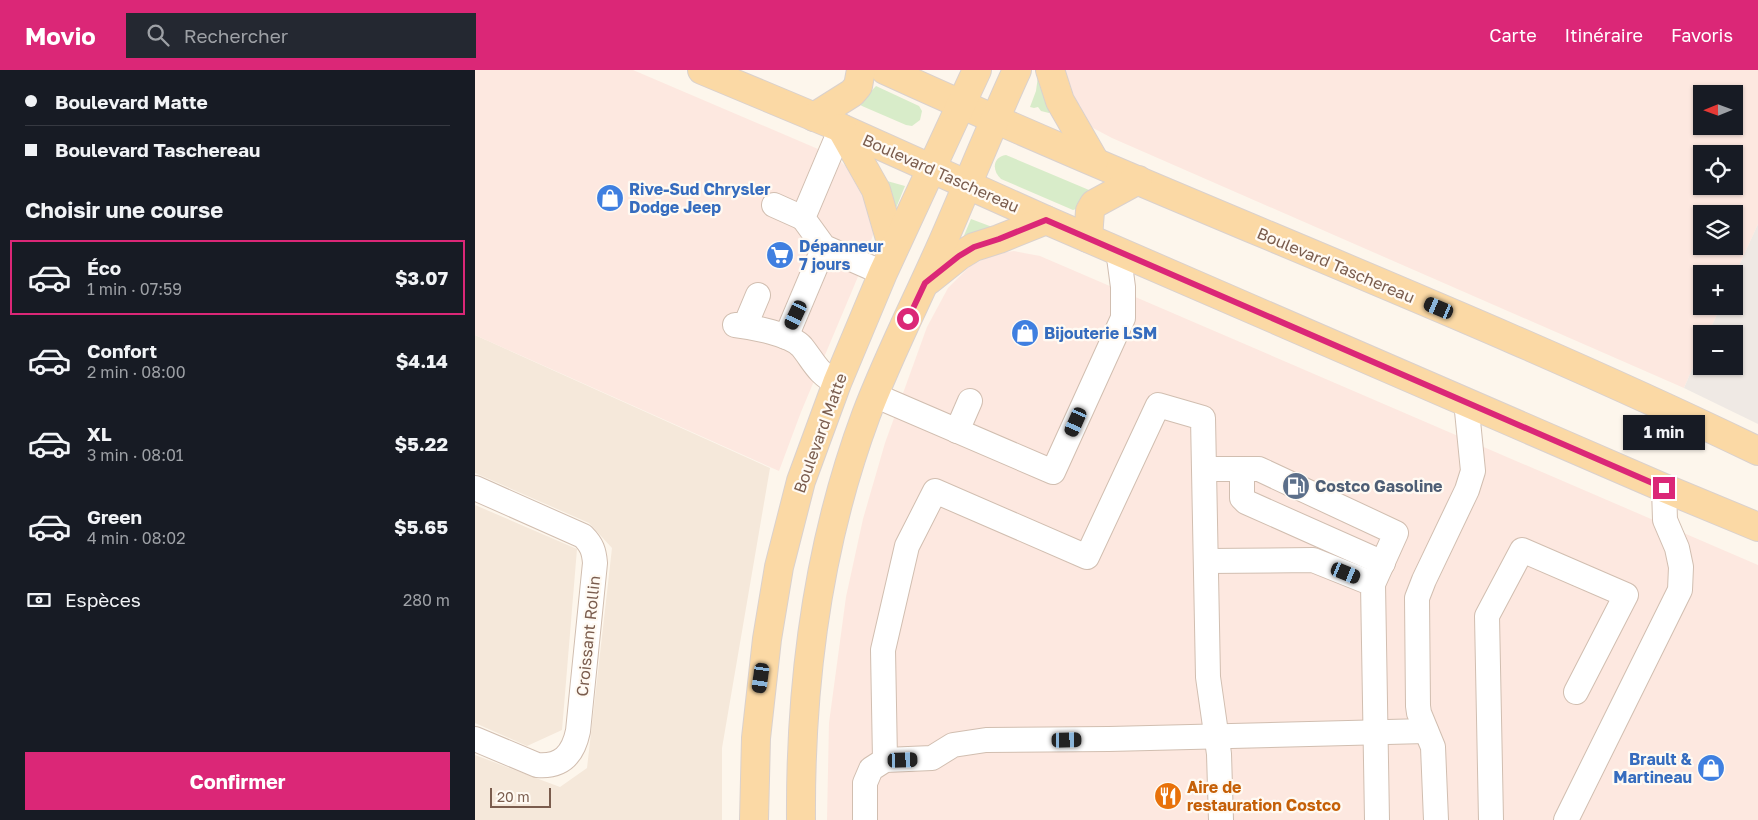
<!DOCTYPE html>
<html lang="fr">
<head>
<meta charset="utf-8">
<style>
  :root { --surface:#171b24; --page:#242831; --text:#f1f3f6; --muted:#9ea1a6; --line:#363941; --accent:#db2777 }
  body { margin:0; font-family:"Golos Text",sans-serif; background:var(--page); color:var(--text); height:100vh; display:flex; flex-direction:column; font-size:19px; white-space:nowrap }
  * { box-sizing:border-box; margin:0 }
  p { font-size:16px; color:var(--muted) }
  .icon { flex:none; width:28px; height:28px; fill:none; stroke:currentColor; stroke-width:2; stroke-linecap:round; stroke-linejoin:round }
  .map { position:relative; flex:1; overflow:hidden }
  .side { display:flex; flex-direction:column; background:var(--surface); width:475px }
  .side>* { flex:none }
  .top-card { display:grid; align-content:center; height:110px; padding:0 25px; background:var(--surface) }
  .needle { width:32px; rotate:269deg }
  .buttons { position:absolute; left:1218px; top:15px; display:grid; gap:10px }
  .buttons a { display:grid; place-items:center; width:50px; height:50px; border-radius:0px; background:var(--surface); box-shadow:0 1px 4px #0004; font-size:25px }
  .scale { position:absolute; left:15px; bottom:12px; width:61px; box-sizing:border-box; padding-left:5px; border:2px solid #7a5c4d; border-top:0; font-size:14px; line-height:18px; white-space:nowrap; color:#7a5c4d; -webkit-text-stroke:4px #fffaf3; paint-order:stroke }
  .end { position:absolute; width:22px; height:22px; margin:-11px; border:6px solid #db2777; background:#fff; box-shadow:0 0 0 2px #fff }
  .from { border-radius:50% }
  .bubble { position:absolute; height:35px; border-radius:0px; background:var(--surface); box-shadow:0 1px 4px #0004; font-size:16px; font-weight:700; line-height:35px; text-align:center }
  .car { position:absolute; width:15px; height:30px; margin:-15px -8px; border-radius:6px; box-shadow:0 0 4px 1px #0007; background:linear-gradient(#222 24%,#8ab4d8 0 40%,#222 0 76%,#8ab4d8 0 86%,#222 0) }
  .top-card b { display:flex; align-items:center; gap:18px; height:48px; font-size:19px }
  .top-card b+b { border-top:1px solid var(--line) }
  .top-card i { width:12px; height:12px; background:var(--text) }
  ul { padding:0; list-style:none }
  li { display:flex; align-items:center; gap:15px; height:75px; margin:0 10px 8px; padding:0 15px; border:2px solid transparent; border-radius:0px }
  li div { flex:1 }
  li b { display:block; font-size:19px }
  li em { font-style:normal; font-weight:700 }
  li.current { border-color:var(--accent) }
  li>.icon { width:45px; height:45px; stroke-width:1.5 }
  h2 { padding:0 25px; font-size:22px; line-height:60px }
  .pay { display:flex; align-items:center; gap:12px; height:55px; padding:0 25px; font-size:19px }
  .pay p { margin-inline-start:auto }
  .primary-button { display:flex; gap:10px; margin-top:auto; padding:10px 25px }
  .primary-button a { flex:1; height:58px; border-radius:0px; background:var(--accent); color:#fff; font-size:20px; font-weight:700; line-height:58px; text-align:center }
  header { display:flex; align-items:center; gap:30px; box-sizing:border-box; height:70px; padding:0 25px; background:var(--accent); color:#fff }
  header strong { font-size:24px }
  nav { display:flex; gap:28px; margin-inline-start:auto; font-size:18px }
  .search { width:350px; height:45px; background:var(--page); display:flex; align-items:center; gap:12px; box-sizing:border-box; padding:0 18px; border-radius:0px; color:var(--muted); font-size:19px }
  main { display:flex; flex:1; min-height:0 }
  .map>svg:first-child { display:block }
  .residential { fill:#f5e8da }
  .commercial { fill:#fde8e0; fill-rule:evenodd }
  .industrial { fill:#efe9e4 }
  .green { fill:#d8ecc9 }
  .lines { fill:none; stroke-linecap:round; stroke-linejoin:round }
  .minor-casing { stroke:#d1beb0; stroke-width:26 }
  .major-casing { stroke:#dad1cd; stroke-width:30 }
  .minor { stroke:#fff; stroke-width:24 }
  .major { stroke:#fbd9a5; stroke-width:28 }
  .route { stroke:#db2777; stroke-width:6 }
  .labels { text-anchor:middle; stroke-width:4.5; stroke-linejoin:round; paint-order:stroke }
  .street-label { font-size:16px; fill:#7a5c4d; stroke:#fffaf3 }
  .shop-label { font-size:16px; font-weight:bold; fill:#366cbe; stroke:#fffaf3; text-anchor:start }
  .service-label { font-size:16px; font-weight:bold; fill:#4e5e75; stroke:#fffaf3; text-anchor:start }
  .food-label { font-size:16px; font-weight:bold; fill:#c56008; stroke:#fffaf3; text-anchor:start }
</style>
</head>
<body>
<header>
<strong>Movio</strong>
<div class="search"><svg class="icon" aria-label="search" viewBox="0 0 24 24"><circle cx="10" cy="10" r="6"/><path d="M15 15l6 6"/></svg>Rechercher</div>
<nav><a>Carte</a><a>Itinéraire</a><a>Favoris</a></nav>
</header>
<main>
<section class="side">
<div class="top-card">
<b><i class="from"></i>Boulevard Matte</b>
<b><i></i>Boulevard Taschereau</b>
</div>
<h2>Choisir une course</h2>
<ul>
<li class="current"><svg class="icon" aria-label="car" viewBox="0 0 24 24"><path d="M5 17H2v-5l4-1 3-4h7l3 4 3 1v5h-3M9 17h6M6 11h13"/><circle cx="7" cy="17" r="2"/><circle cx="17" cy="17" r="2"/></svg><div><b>Éco</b><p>1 min · 07:59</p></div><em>$3.07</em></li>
<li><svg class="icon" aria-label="car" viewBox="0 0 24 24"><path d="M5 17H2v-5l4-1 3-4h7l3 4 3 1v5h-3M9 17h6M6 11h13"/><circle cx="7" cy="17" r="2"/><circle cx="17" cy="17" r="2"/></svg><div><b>Confort</b><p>2 min · 08:00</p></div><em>$4.14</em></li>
<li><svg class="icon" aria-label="car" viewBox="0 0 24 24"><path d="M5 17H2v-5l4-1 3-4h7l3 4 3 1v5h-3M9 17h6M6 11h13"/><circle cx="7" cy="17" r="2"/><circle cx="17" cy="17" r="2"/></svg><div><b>XL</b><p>3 min · 08:01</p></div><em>$5.22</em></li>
<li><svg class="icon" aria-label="car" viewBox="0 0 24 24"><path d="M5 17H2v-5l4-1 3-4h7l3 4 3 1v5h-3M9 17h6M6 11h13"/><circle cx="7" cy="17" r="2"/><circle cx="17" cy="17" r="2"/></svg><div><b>Green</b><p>4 min · 08:02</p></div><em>$5.65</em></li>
</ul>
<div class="pay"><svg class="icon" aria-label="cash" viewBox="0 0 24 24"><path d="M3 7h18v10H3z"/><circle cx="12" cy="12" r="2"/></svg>Espèces<p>280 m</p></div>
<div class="primary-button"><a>Confirmer</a></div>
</section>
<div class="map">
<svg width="1283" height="750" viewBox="0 0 1283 750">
  <rect width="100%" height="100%" fill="#fdf6ec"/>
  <g class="residential">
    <polygon points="0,265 295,398 247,678 247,750 0,750 0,685 85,717 112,698 137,478 114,453 0,403"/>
    <polygon points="0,435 102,479 87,660 52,676 0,653"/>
  </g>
  <g class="commercial">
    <polygon points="0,0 158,0 343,79 365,91 379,104 387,114 399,155 398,165 382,209 326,342 304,401 0,265"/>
    <path d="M 584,0 L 1283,0 L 1283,154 L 1259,207 L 1259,204 L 1226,204 L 1226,236 L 1246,236 L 1233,264 L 1226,264 L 1226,279 L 1209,318 L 637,68 L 618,58 L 601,40 ZM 1226,24 L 1259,24 L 1259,56 L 1226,56 ZM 1226,84 L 1259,84 L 1259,116 L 1226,116 ZM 1226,144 L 1259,144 L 1259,176 L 1226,176 Z"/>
    <polygon points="539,181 565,186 1283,495 1283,750 352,750 354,653 371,527 388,449 410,373 452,257 473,218 495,196 519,184"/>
  </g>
  <polygon class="industrial" points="1283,154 1283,354 1209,318 1226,279 1226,296 1259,296 1259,264 1233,264 1246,236 1259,236 1259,207"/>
  <g class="green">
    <polygon points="563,6 579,39 574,43 566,41 563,37 559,38 555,37 561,21"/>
    <polygon points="401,16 444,36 447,41 445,50 437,56 431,55 387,36 384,34"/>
    <path d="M 531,85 L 614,120 L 614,125 L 601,139 L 598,140 L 526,109 C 517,101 517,87 531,85 Z"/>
    <polygon points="412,111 430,116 419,143"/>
    <polygon points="496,149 520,158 485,175"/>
  </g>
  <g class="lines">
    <g class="minor-casing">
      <g id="minor">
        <polyline points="366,58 328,148 349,177 408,203"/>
        <polyline points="299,135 328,148"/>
        <path d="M 260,255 C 277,257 316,264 327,277 C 339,292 343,304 362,313"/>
        <polyline points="270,256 283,225"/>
        <polyline points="311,267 349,177"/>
        <polyline points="399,325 578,402 648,248 648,217 643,180"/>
        <polyline points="482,361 495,331"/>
        <polyline points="730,399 784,399 921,463 898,514"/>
        <polyline points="767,399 767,428 771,432 908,493"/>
        <path d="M 0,418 L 108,466 C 117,475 119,481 120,493 L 103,661 C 98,685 86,697 62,695 L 0,669"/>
        <polyline points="732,491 838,490 898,514 902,750"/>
        <polyline points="410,690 408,580 432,476 460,421 612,487 683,335 728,348 733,607 744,684 746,750"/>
        <polyline points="390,750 390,713 396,699 410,690 457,688 478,675 511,670 634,669 951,661"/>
        <polyline points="961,750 958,677 944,643 943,636 942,528 949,510 992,420 998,401 991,331"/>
        <polyline points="1016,750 1012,546 1047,480 1151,525 1101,622"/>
        <polyline points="1091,750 1205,520 1206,497 1202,478 1190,450 1189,418"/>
      </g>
    </g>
    <g class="major-casing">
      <g id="major">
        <polyline points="227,0 366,58 571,150 1189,418 1283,457"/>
        <path d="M 410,0 C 699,132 997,243 1283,381"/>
        <polyline points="575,0 585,31 619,90"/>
        <polyline points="339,47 377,23 383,16 386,0"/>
        <polyline points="366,58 401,120 418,179"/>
        <polyline points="613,168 615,141 619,134 663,110"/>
        <polyline points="454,210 484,186 499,177 524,169 571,150"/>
        <polyline points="279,750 281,668 292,569 304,497 326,411 362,313 408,203 502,0"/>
        <path d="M 326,750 C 325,613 343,474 391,345 C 416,279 449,217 476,153 C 498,102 519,50 542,0"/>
      </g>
    </g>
    <use href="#minor" class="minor"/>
    <use href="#major" class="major"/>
  </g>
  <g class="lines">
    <polyline class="route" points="433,249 450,213 484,186 499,177 524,169 571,150 1189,418"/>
  </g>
  <defs>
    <g id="shop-disc" transform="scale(1.4375)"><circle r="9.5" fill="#3f7fe0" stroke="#fffaf3"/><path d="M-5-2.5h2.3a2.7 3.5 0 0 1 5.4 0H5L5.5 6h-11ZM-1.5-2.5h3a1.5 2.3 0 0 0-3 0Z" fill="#fff"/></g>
    <g id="supermarket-disc" transform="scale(1.4375)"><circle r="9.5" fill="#3f7fe0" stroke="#fffaf3"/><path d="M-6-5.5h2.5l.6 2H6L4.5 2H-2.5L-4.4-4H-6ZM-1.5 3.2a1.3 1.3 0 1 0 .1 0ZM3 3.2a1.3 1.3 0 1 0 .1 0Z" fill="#fff"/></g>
    <g id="fuel-disc" transform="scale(1.4375)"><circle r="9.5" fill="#5c6f8a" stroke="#fffaf3"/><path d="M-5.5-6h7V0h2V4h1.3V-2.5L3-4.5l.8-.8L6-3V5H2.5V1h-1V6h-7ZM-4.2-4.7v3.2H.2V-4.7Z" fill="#fff"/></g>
    <g id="restaurant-disc" transform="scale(1.4375)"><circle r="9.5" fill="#e8710a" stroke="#fffaf3"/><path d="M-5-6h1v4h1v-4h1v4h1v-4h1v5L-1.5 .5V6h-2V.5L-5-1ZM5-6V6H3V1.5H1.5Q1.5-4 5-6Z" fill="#fff"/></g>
  </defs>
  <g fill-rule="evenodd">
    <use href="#shop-disc" x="135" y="128"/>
    <use href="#supermarket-disc" x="305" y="185"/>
    <use href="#shop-disc" x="550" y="263"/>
    <use href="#fuel-disc" x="821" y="416"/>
    <use href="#shop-disc" x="1236" y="698"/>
    <use href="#restaurant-disc" x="693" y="726"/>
  </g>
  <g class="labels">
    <g class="street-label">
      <text transform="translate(466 103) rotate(24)" y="6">Boulevard Taschereau</text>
      <text transform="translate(861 195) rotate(23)" y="6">Boulevard Taschereau</text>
      <text transform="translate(345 363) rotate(-70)" y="6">Boulevard Matte</text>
      <text transform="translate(113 566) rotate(-84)" y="6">Croissant Rollin</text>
    </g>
    <g class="shop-label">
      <text x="154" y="125">Rive-Sud Chrysler<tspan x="154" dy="18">Dodge Jeep</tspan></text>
      <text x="324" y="182">Dépanneur<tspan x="324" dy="18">7 jours</tspan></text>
      <text x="569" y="269">Bijouterie LSM</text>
      <text x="1217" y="695" text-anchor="end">Brault &amp;<tspan x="1217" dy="18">Martineau</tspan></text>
    </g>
    <g class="service-label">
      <text x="840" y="422">Costco Gasoline</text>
    </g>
    <g class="food-label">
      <text x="712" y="723">Aire de<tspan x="712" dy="18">restauration Costco</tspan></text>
    </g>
  </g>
</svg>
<div class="buttons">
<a><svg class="needle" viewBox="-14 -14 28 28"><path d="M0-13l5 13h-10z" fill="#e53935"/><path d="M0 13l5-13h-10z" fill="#9ea1a6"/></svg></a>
<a><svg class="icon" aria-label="locate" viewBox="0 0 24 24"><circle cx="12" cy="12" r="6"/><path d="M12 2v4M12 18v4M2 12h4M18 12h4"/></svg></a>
<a><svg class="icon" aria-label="layers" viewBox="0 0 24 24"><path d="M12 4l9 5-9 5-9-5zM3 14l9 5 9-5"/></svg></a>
<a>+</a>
<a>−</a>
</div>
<div class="scale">20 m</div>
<i class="end from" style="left:433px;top:249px"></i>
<i class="end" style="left:1189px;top:418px"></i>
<div class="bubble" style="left:1148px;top:345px;width:82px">1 min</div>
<i class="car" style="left:964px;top:238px;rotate:293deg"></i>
<i class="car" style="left:321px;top:245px;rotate:205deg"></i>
<i class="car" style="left:601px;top:352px;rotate:204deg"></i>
<i class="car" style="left:871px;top:503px;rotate:112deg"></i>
<i class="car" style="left:286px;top:608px;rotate:188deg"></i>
<i class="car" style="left:592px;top:670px;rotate:89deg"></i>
<i class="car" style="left:428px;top:690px;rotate:88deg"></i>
</div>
</main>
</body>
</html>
